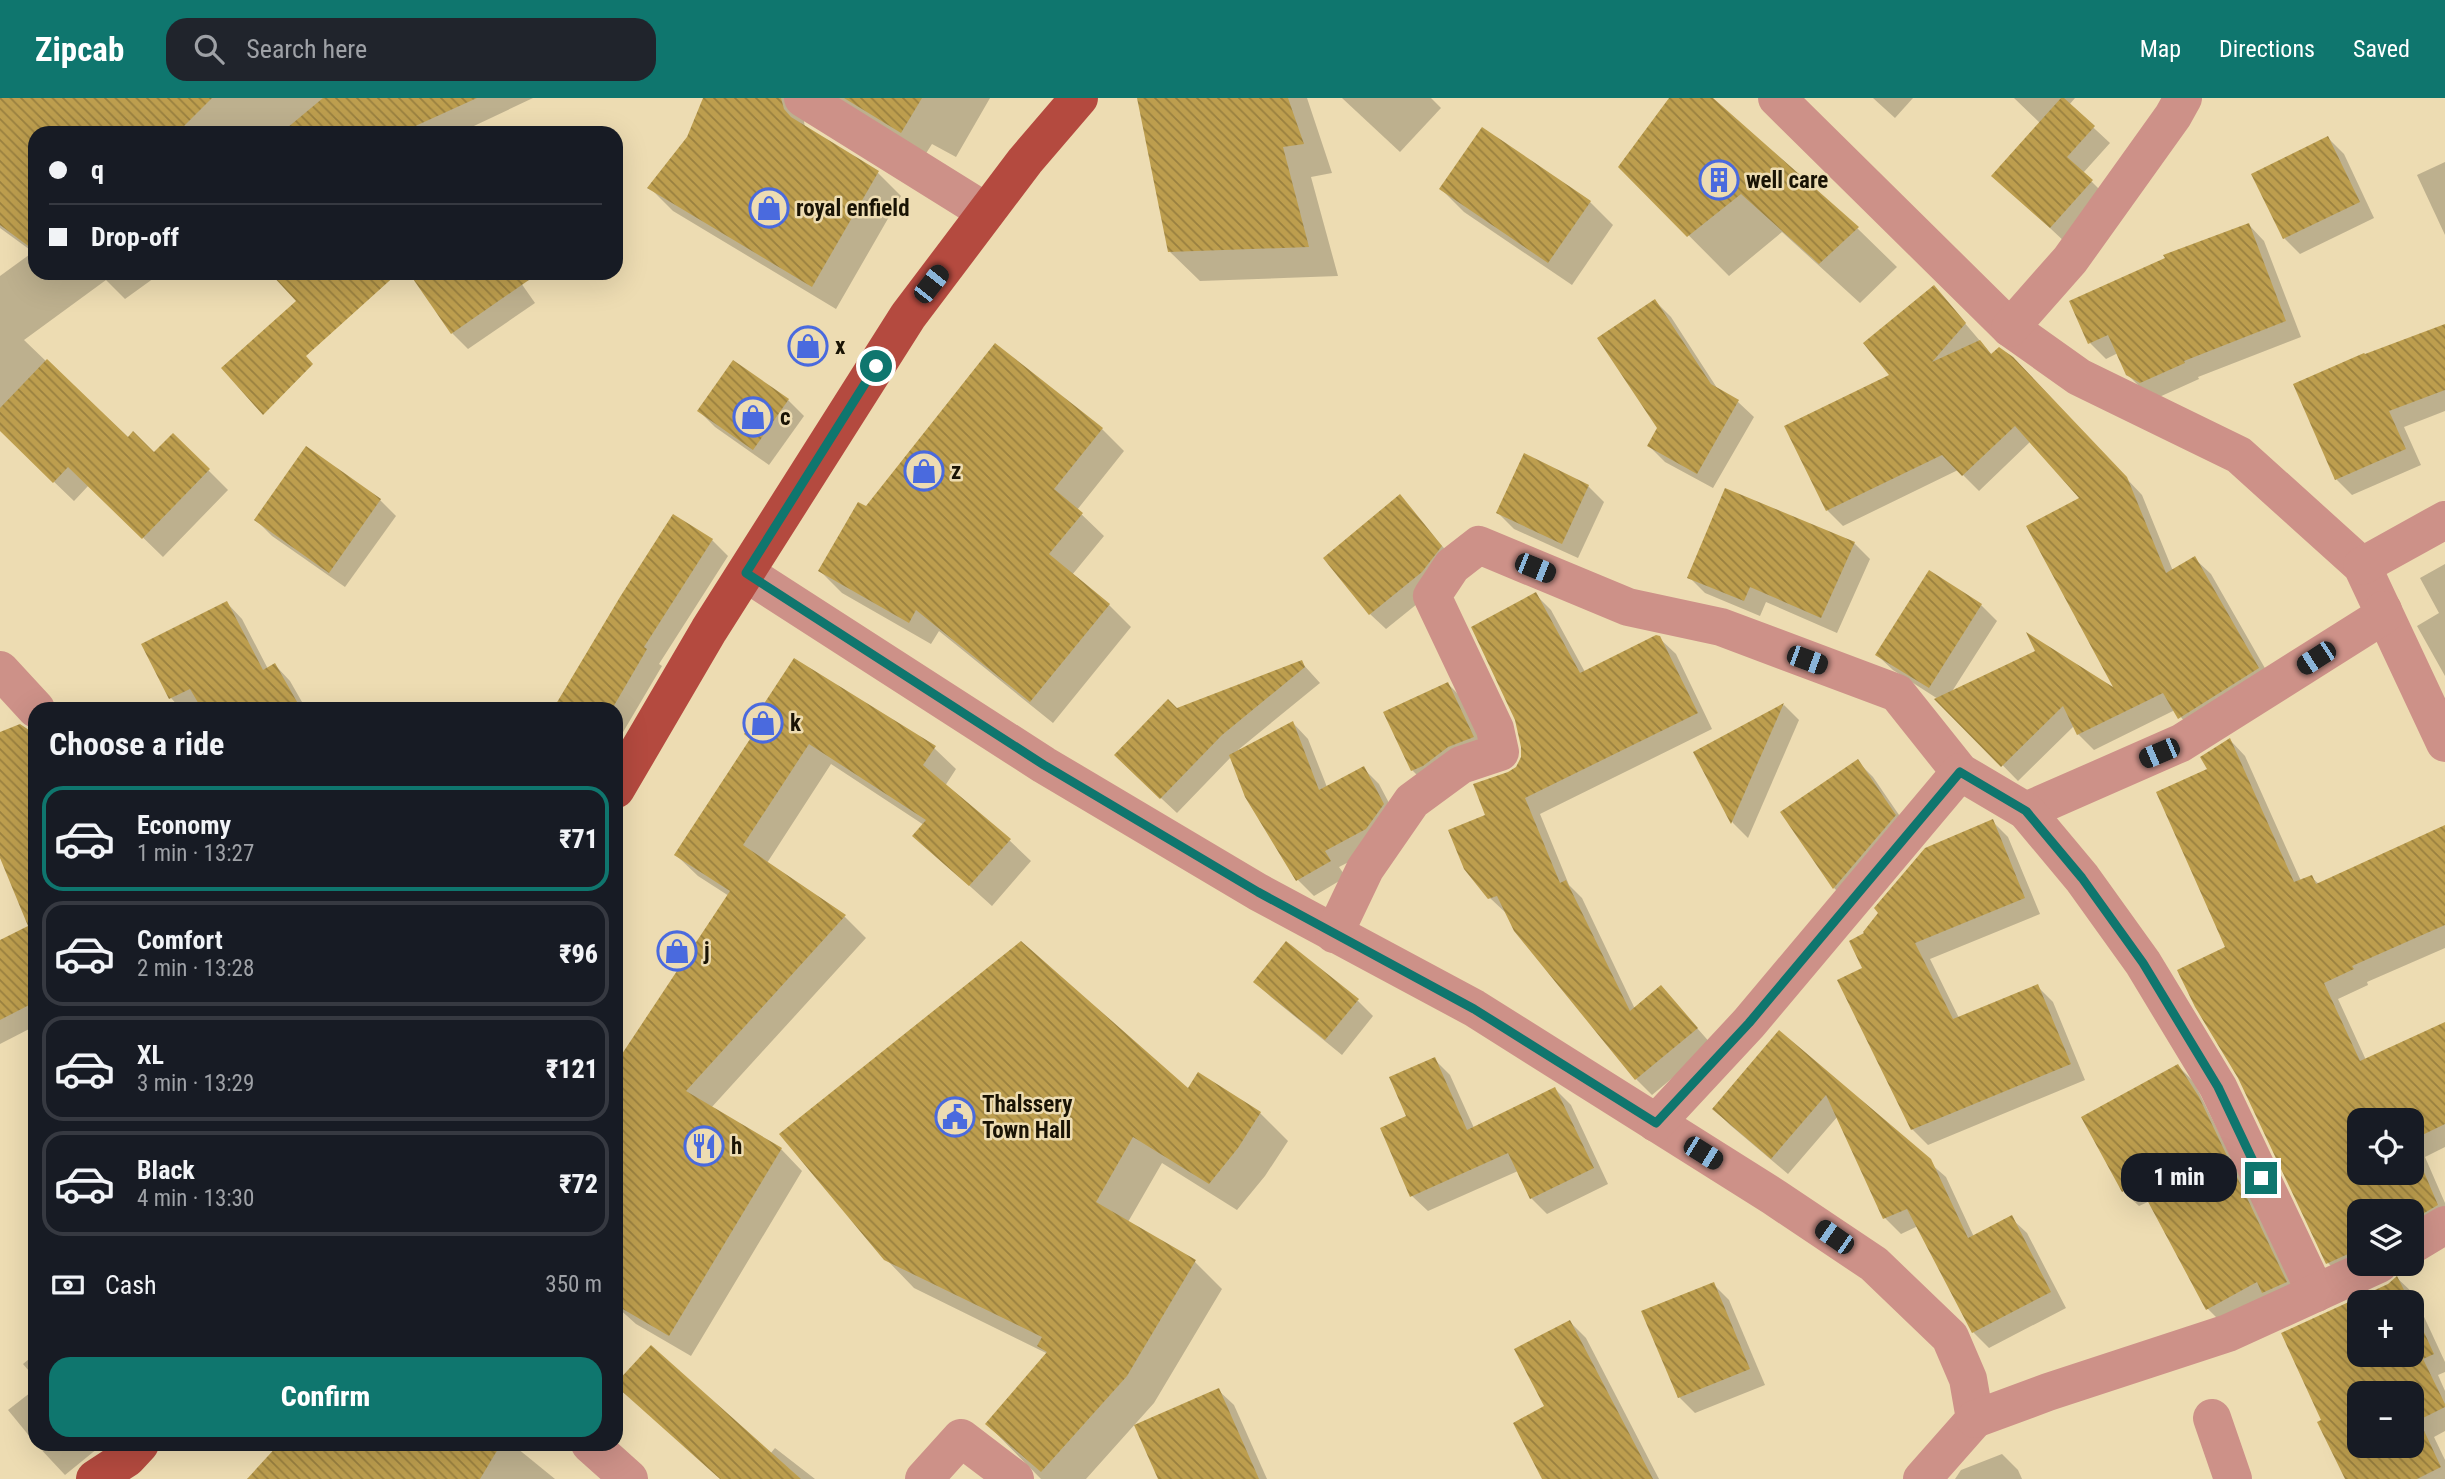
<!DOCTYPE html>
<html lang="en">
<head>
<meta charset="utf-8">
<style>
  :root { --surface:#171b24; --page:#20242c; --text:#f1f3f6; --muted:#9ea1a6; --line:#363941; --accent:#0f766e }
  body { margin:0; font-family:"Roboto Condensed",sans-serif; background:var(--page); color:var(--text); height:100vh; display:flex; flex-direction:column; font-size:26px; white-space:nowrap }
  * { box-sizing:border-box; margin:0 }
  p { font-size:23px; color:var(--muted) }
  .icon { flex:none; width:38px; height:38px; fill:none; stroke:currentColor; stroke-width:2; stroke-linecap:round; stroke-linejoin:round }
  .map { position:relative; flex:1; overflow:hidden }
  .side { position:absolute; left:28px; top:604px; width:595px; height:749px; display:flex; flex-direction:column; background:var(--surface); border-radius:21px; box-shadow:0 7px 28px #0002 }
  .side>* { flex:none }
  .guide { position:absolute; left:28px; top:28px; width:595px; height:154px; border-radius:21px; box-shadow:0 7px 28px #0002; display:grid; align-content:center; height:154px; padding:0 21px; background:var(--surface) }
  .fabs { position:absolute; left:2347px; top:1010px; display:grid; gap:14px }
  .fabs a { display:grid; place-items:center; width:77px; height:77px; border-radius:14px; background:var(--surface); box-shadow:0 7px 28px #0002; font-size:35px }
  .end { position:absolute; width:32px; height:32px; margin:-16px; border:9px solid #0f766e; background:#fff; box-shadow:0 0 0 4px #fff }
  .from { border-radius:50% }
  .bubble { position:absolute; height:49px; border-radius:21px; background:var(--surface); box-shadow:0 7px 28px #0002; font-size:23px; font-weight:800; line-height:49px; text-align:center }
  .car { position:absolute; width:21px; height:42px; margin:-21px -10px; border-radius:9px; box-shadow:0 0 5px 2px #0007; background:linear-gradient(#222 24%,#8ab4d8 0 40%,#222 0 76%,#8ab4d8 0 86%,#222 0) }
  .guide b { display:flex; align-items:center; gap:24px; height:66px; font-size:26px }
  .guide b+b { border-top:2px solid var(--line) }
  .guide i { width:18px; height:18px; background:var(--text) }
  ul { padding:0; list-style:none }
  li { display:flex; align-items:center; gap:21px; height:105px; margin:0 14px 10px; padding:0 7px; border:4px solid var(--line); border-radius:21px }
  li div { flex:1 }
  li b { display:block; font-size:26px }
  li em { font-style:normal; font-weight:800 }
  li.on { border-color:var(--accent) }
  li>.icon { width:63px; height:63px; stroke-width:1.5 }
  h2 { padding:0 21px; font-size:32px; line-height:84px }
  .pay { display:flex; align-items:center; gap:18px; height:77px; padding:0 21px; font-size:26px }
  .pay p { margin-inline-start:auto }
  .action { display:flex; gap:14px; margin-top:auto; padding:14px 21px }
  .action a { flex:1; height:80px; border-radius:21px; background:var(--accent); color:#fff; font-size:28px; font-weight:800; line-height:80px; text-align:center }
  header { display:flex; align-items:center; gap:42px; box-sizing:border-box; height:98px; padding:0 35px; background:var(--accent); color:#fff }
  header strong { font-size:33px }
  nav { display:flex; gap:38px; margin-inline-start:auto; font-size:24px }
  .search { width:490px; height:63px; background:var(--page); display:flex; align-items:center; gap:18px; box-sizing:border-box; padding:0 24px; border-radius:21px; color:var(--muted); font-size:26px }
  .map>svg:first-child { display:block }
  .shadow { fill:#0003; fill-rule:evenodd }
  .building { fill:url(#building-back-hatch); fill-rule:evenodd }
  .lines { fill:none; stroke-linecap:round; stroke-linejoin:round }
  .minor { stroke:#cd9188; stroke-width:38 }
  .major { stroke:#b44a3f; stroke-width:38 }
  .route { stroke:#0f766e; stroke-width:9 }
  .labels { text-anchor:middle; stroke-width:5; stroke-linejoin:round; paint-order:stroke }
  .poi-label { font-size:23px; font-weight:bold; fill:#191304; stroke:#eddcb2; text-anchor:start }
</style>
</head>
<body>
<header>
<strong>Zipcab</strong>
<div class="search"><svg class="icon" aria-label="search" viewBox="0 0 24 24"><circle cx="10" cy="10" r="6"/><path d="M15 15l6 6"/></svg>Search here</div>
<nav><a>Map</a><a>Directions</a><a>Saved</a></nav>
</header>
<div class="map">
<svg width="2445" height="1381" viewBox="0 0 2445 1381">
  <defs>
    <pattern id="building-back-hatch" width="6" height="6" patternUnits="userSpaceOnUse" patternTransform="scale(1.75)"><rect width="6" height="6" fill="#bd9e4e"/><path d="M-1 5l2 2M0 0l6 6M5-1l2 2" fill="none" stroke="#99803f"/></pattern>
  </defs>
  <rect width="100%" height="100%" fill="#eddcb2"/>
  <g class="shadow">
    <polygon points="0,0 533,0 459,35 35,35 35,175 161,175 125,201 106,182 24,242 128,342 154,356 173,337 228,392 163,459 89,387 74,403 0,332 0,178 33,154 0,130"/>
    <polygon points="705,0 990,0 956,59 932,46 925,57 808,11 804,24 805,29 878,75 901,98 836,211 673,113 650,90 688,40"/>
    <polygon points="1147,0 1307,0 1332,75 1311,79 1338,178 1200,183 1169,153"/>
    <polygon points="1342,0 1431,0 1441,10 1400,54"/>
    <polygon points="1671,0 1711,0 1857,130 1897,169 1860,205 1782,134 1729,178 1620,68"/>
    <polygon points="1873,0 1913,0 1895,20"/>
    <polygon points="2014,0 2075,0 2069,7 2110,45 2083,75 2107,99 2066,145 1994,78 2041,26"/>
    <polygon points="2328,40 2344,56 2374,120 2300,156 2284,140"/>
    <polygon points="2445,64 2445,137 2417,77"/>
    <polygon points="1441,91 1590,104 1613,127 1572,187 1464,114"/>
    <polygon points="2249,127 2264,143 2301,239 2198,279 2199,281 2157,300 2144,293 2127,276 2118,255 2106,261 2090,245"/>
    <polygon points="514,175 535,205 468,251 452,235"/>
    <polygon points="1934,189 1992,257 2029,277 2142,397 2173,473 2195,461 2211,476 2274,586 2195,636 2175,612 2094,652 2078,636 2074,628 2018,683 1938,601 1893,572 1877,557 1981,507 1997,523 1951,595 2118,595 2082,401 2031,343 1979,393 1958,372 1843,428 1827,412"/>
    <polygon points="1655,203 1671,219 1719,293 1738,304 1754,319 1713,390 1665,364 1649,348 1659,330"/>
    <polygon points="2445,228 2445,313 2404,329 2421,367 2352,397 2336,381"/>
    <polygon points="788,302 804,318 769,367 715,329 699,313"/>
    <polygon points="1102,331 1124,353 1077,412 1104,438 1072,477 1109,507 1131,529 1053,625 939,533 931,546 842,495 820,473"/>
    <polygon points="1588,388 1604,404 1578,460 1514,431 1498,415"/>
    <polygon points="1400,399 1455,463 1438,489 1386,531 1370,516"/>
    <polygon points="380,402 396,418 345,489 272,438 256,422"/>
    <polygon points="674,418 712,442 728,458 659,566 662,568 616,646 616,611 555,611"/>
    <polygon points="1854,445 1870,461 1837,535 1766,504 1760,518 1705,495 1689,479"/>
    <polygon points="2445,466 2445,578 2417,528 2439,515 2420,480"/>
    <polygon points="1535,496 1551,512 1585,574 1659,540 1676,556 1712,631 1540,716 1569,787 1582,800 1635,911 1661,889 1712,947 1652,997 1636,981 1515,832 1507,816 1490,800 1487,718 1508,676 1518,670 1523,660"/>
    <polygon points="227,505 242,521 268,571 275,567 290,583 306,611 181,611 171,600 143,547"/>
    <polygon points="1301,564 1320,585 1238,652 1239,653 1293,625 1308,641 1327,689 1363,670 1379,686 1398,722 1382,747 1339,769 1346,779 1314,798 1298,782 1247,698 1232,658 1177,715 1132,673 1177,612"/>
    <polygon points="1448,586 1464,602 1489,655 1428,688 1412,672"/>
    <polygon points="1784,607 1799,622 1748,740 1733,725 1695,655"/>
    <polygon points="752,642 934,650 956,671 945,688 1009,742 1031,763 992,808 914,738 924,727 831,666 767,765 845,819 866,840 711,1010 781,1051 802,1073 691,1258 636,1226 616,1208 616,968 729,798 698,778 676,757"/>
    <path d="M 2230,642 L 2245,658 L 2301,783 L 2311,779 L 2319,786 L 2445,729 L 2445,850 L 2367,884 L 2368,887 L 2338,901 L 2366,962 L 2445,926 L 2445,1049 L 2425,1059 L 2445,1105 L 2445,1128 L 2412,1149 L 2412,1113 L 2359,1113 L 2359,1166 L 2344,1181 L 2328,1165 L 2228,850 L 2209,672 ZM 2359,1022 L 2412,1022 L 2412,1074 L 2359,1074 Z"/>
    <polygon points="1857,663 1873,679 1910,733 1850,805 1834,790 1783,715"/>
    <polygon points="1992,723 2008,739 2040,816 1930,861 1959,920 2037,888 2053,904 2085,982 1928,1047 1912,1031 1864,870 1866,836"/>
    <polygon points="35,826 35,928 0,946 0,844"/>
    <polygon points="1255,884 1358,903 1373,918 1342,957 1271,899"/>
    <polygon points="1779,934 1946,1079 1974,1139 2011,1120 2027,1135 2066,1210 1989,1250 1973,1234 1918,1128 1901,1136 1885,1120 1838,1018 1788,1076 1730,1027 1714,1011"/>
    <polygon points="1434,961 1450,977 1474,1030 1555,991 1571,1007 1608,1086 1547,1116 1531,1100 1518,1073 1428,1113 1412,1098"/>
    <polygon points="2178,968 2194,984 2301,1200 2223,1226 2208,1211 2150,1103 2139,1108 2123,1093"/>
    <polygon points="1189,993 1260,1015 1288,1043 1265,1078 1237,1112 1162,1065 1128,1124 1195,1164 1222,1191 1154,1305 1086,1381 1041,1381 987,1326 1048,1256 914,1190 886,1161"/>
    <path d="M 2397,1180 L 2413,1195 L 2445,1264 L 2445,1274 L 2438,1277 L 2445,1293 L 2445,1333 L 2434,1339 L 2445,1362 L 2445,1381 L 2347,1381 L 2324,1322 L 2283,1236 L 2389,1187 ZM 2359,1204 L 2412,1204 L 2412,1256 L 2359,1256 ZM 2359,1295 L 2412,1295 L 2412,1348 L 2359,1348 Z"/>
    <polygon points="1713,1186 1729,1202 1765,1287 1695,1315 1679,1299"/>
    <polygon points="1570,1224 1586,1240 1659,1381 1549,1381 1546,1309"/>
    <polygon points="35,1256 35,1280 23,1266"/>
    <polygon points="35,1291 35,1345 8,1312"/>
    <polygon points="1218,1292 1234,1307 1267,1381 1160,1381"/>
    <polygon points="36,1346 103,1346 65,1377"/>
    <polygon points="282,1346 512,1346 555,1381 250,1381"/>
    <polygon points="775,1350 815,1381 721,1381 770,1356"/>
    <polygon points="2002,1356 2018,1372 2022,1381 1955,1381 1961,1372"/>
  </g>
  <g class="building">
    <polygon points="0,0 212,0 177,35 35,35 35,153 0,127"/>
    <polygon points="323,0 477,0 400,35 281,35"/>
    <polygon points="703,0 781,0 784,11 791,19 879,73 812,189 647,90 687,39"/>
    <polygon points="844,0 922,0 901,35"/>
    <polygon points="1137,0 1288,0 1304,46 1283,49 1309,149 1168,154"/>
    <polygon points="1669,0 1713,0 1859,129 1819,166 1741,96 1687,139 1618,69"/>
    <polygon points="2061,0 2064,0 2095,28 2067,59 2093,82 2050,130 1991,78"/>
    <polygon points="1482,29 1591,103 1548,165 1439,91"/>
    <polygon points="2328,38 2360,104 2283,141 2251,76"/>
    <polygon points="2249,125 2286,223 2184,263 2185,265 2140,285 2126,277 2108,237 2088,246 2069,203 2165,160 2163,157"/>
    <polygon points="270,175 398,175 306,258 313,266 263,317 221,270 296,203"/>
    <polygon points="409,175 539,175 451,236"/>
    <polygon points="1934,187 1966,225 1932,264 1980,242 1991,256 1999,249 2013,259 2127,379 2166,475 2195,458 2259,570 2178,621 2163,595 2077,637 2063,608 2001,669 1934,601 2035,553 2026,534 2113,589 2026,428 2079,400 2015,328 1962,378 1942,357 1826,413 1784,328 1889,277 1863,245"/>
    <polygon points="1655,201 1711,286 1739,302 1697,376 1647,348 1657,330 1597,240"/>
    <polygon points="2445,226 2445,292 2389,313 2406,351 2335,382 2293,286 2364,255 2365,256"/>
    <polygon points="995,245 1103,330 1054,391 1083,415 1049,456 1110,506 1030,604 916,512 909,525 818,473 858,404 866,408"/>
    <polygon points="47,261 128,339 133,333 154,354 173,335 210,371 142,441 68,369 53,385 0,333 0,310"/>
    <polygon points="733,262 789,301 753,352 697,313"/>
    <polygon points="306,348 381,401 329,475 254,422"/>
    <polygon points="1524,355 1589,387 1562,446 1496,415"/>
    <polygon points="1725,390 1855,444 1821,520 1750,489 1744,503 1687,480"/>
    <polygon points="1400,396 1442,448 1422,474 1369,517 1323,460"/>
    <polygon points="673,416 713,441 644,549 647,551 612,611 553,611 620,499"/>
    <polygon points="1929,472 1982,506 1929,590 1875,557"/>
    <polygon points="1536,494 1580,575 1656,537 1660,538 1698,615 1525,700 1560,785 1566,782 1630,913 1661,887 1698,930 1635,982 1514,833 1497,798 1488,801 1464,771 1448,732 1485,717 1473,686 1508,674 1516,669 1521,659 1521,649 1515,622 1471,529"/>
    <polygon points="227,503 263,572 275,565 301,611 196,611 200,608 190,591 169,601 141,546"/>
    <polygon points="794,560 936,648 923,667 1011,741 969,788 912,738 926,722 809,646 743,747 846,817 686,993 782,1050 669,1238 616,1207 616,965 730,793 674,757 750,641 744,636"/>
    <polygon points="1302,562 1305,569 1222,637 1160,701 1114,657 1168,601 1177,610"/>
    <polygon points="1448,584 1474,639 1448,649 1423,668 1411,673 1383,614"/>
    <polygon points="1784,605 1731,726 1693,654"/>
    <polygon points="1293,623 1319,692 1364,668 1384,706 1366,731 1325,753 1331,763 1296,783 1245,699 1229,657"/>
    <polygon points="20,626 29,632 35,632 35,904 0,922 0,842 28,828 0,760 0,634"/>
    <polygon points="2230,640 2294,784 2312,777 2316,786 2445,727 2445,827 2352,868 2354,871 2324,885 2360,963 2445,924 2445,1026 2412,1042 2412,1022 2359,1022 2359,1074 2412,1074 2412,1046 2438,1107 2412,1122 2412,1113 2359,1113 2359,1151 2326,1166 2238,980 2195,909 2177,872 2225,849 2156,694 2207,671 2200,659"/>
    <polygon points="1858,661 1896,717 1833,791 1780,714"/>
    <polygon points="1993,721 2025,800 1915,845 1953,921 2038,886 2071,966 1911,1032 1837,882 1862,870 1849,843 1864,835 1863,834 1878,815 1874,810 1925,750"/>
    <polygon points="1021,843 1188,990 1198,974 1261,1014 1238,1050 1209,1086 1133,1039 1096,1104 1196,1162 1127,1278 1041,1374 985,1326 1047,1254 1037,1248 1042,1239 884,1162 779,1036"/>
    <polygon points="1286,843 1359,901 1325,942 1253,884"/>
    <polygon points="1779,932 1931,1061 1968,1140 2012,1117 2051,1194 1972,1235 1907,1111 1883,1121 1826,997 1771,1061 1712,1011"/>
    <polygon points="1435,959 1467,1032 1555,989 1594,1070 1530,1101 1508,1055 1410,1099 1380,1030 1406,1018 1389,979"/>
    <polygon points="2178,966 2199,999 2287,1184 2262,1195 2257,1184 2206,1212 2138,1085 2122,1094 2081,1019"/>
    <path d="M 2397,1178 L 2410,1204 L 2359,1204 L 2359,1256 L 2412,1256 L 2412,1208 L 2434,1256 L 2423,1261 L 2445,1306 L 2445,1309 L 2419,1322 L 2441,1369 L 2417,1381 L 2345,1381 L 2317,1324 L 2321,1322 L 2281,1235 L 2388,1186 ZM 2359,1295 L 2412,1295 L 2412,1348 L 2359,1348 Z"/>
    <polygon points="1714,1184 1750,1271 1678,1300 1641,1213"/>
    <polygon points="1570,1222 1653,1381 1542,1381 1513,1325 1544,1308 1514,1251"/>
    <polygon points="651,1247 801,1381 720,1381 616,1288 616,1285"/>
    <polygon points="1219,1290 1259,1381 1158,1381 1134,1327"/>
    <polygon points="279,1346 501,1346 480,1381 247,1381"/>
  </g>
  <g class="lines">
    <g class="minor">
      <polyline points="803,0 986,114"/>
      <polyline points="1777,0 2010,230 2079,279 2239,357 2362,468 2445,645"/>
      <polyline points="2010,230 2070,162 2173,18 2183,0"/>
      <polyline points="2362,468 2445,422"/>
      <polyline points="746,475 1044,667 1258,794 1474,910 1774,1099 1874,1166 1950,1239 1968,1281 1975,1321 1922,1381"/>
      <polyline points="0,572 36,611"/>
      <polyline points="2026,713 2181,645 2384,517 2383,512"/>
      <polyline points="1334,836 1365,771 1412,703 1461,667 1500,654 1495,631 1432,498 1452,468 1479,447 1628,509 1721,529 1897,595 1960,674 2026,713 2082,780 2143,865 2218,989 2316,1195"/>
      <polyline points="1656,1025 1749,925 1960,674"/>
      <polyline points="2412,1147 2445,1127"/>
      <polyline points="2212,1320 2233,1381"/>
      <polyline points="1975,1321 2048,1294 2228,1235 2379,1166"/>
      <polyline points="590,1346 629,1381"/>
      <polyline points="924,1381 961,1340 1015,1381"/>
    </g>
    <g class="major">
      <polyline points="616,691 709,532 908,218 1025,63 1079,0"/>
      <polyline points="95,1381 127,1360 140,1346"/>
    </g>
  </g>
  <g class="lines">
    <polyline class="route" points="876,268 746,475 1044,667 1258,794 1474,911 1656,1025 1749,925 1960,674 2026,713 2082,780 2143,865 2218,989 2261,1080"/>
  </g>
  <defs>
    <g id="building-ring" transform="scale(2.0125)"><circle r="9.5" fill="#eddcb2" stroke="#4a6ade" stroke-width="1.5"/><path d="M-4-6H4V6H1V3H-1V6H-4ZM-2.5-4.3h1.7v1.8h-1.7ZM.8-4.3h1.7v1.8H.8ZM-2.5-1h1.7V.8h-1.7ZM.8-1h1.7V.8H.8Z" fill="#4a6ade"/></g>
    <g id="shop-ring" transform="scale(2.0125)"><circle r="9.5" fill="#eddcb2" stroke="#4a6ade" stroke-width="1.5"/><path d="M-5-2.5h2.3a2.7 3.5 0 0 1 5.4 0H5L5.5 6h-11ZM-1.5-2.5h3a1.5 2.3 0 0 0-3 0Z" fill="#4a6ade"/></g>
    <g id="civic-ring" transform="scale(2.0125)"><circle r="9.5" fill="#eddcb2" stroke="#4a6ade" stroke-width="1.5"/><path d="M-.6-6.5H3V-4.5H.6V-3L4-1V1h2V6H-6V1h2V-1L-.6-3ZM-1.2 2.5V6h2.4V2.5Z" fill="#4a6ade"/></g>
    <g id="restaurant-ring" transform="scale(2.0125)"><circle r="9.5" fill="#eddcb2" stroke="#4a6ade" stroke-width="1.5"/><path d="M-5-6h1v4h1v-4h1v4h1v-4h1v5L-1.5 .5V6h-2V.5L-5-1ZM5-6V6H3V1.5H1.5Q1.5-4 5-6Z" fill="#4a6ade"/></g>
  </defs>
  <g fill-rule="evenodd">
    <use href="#building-ring" x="1719" y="82"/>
    <use href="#shop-ring" x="769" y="110"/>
    <use href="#shop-ring" x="808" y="248"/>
    <use href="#shop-ring" x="753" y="319"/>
    <use href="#shop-ring" x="924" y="373"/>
    <use href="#shop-ring" x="763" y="625"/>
    <use href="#shop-ring" x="677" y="853"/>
    <use href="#civic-ring" x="955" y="1019"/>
    <use href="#restaurant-ring" x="704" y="1048"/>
  </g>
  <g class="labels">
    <g class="poi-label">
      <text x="1746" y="90">well care</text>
      <text x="796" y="118">royal enfield</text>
      <text x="835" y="256">x</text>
      <text x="780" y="327">c</text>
      <text x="951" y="381">z</text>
      <text x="790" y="633">k</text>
      <text x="704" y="861">j</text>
      <text x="982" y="1014">Thalssery<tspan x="982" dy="26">Town Hall</tspan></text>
      <text x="731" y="1056">h</text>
    </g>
  </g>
</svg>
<div class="fabs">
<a><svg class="icon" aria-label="locate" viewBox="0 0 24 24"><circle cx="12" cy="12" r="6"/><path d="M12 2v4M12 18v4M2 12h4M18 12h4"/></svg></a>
<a><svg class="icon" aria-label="layers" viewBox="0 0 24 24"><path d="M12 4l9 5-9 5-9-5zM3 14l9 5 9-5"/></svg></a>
<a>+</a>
<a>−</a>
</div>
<i class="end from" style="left:876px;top:268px"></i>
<i class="end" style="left:2261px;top:1080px"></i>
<div class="bubble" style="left:2121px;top:1055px;width:116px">1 min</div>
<i class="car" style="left:931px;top:186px;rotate:38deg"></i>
<i class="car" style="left:1535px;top:470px;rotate:112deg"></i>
<i class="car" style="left:2316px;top:560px;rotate:237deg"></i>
<i class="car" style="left:1807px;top:562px;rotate:110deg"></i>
<i class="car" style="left:2159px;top:655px;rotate:247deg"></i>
<i class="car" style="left:1703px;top:1055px;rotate:122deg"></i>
<i class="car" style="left:1834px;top:1139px;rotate:305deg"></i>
<div class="guide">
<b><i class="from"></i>q</b>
<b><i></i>Drop-off</b>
</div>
<section class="side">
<h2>Choose a ride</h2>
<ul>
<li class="on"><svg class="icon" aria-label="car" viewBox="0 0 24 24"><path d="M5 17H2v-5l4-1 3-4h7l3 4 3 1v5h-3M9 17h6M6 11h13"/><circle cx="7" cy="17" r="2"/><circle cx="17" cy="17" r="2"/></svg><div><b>Economy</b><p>1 min · 13:27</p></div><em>₹71</em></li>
<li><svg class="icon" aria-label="car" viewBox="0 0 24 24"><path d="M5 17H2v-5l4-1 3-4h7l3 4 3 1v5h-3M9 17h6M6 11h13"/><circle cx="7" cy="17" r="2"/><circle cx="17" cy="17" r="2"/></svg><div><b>Comfort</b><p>2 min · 13:28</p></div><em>₹96</em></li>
<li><svg class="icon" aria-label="car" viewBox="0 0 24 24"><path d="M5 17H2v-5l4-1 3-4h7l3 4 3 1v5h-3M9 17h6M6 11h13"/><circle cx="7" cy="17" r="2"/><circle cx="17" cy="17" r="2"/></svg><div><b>XL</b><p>3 min · 13:29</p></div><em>₹121</em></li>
<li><svg class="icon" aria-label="car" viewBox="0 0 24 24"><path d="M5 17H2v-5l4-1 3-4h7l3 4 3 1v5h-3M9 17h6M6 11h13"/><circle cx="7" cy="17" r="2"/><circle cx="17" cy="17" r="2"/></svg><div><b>Black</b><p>4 min · 13:30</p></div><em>₹72</em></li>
</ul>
<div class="pay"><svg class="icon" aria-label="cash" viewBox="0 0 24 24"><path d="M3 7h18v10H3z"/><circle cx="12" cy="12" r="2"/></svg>Cash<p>350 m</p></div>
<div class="action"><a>Confirm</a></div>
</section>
</div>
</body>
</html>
